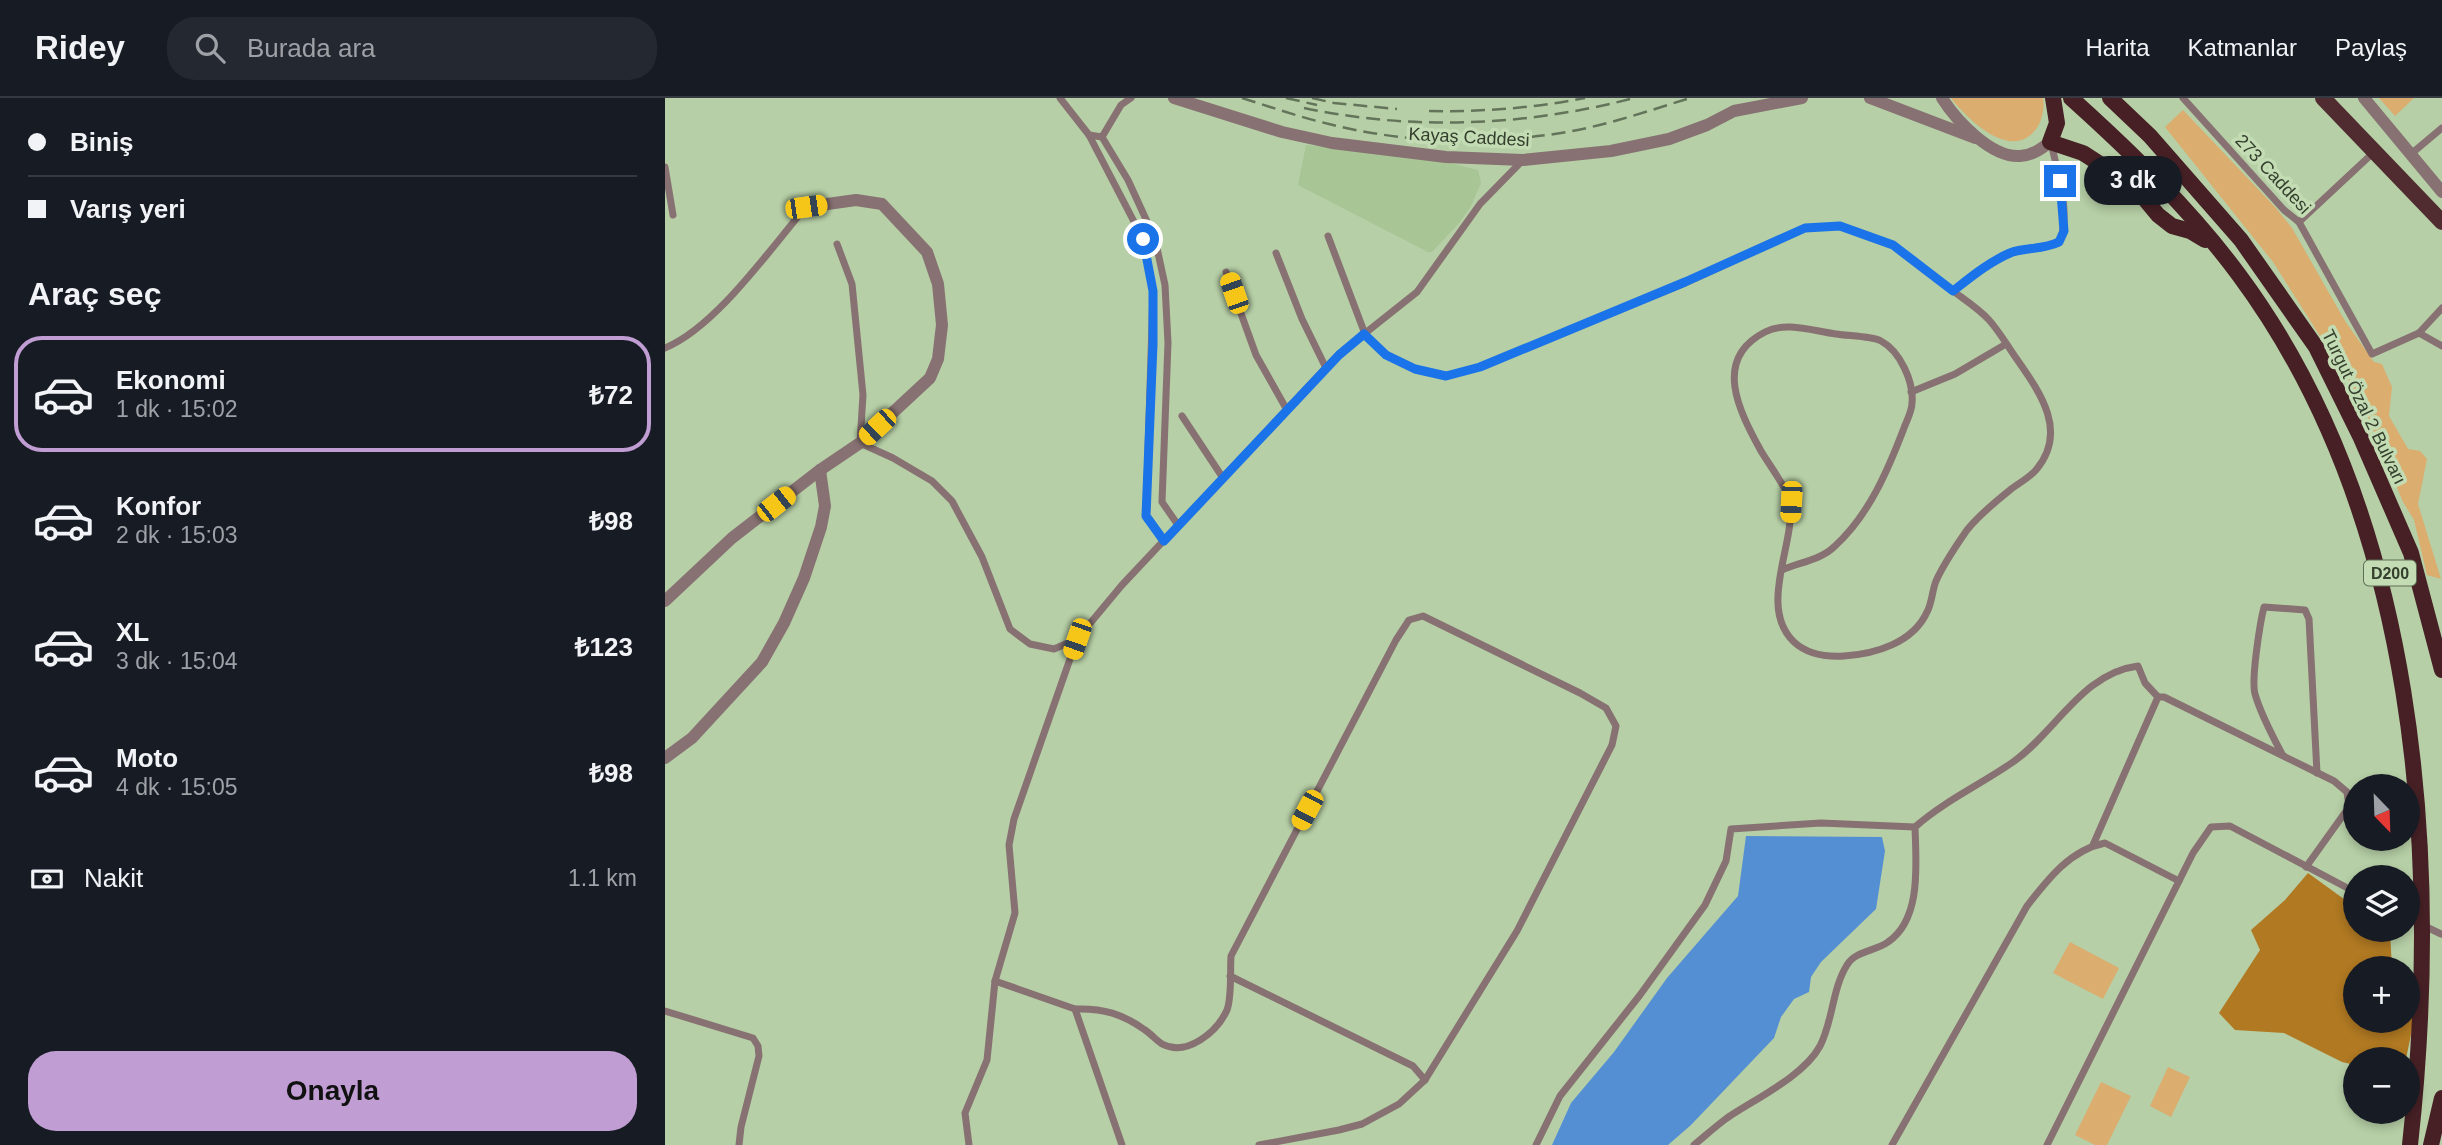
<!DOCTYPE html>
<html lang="tr">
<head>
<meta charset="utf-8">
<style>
  :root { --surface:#171b24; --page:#242831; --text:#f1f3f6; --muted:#9ea1a6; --line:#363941; --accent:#c09ed3 }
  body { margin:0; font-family:Helvetica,sans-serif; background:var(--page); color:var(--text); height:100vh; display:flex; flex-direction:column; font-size:26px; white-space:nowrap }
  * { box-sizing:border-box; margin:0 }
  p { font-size:23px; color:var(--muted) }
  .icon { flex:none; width:38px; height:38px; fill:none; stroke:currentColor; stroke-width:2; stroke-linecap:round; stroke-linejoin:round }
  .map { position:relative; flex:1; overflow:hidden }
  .side { display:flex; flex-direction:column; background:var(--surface); width:665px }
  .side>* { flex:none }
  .guide { display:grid; align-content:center; height:154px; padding:0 28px; background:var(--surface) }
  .needle { width:46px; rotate:157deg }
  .controls { position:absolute; left:1678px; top:676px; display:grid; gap:14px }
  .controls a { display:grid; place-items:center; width:77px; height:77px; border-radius:50%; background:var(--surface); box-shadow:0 4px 10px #0003; font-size:35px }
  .end { position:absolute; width:32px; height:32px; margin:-16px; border:9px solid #1a73e8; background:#fff; box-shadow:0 0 0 4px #fff }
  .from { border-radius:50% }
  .bubble { position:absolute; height:49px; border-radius:24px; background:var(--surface); box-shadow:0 4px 10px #0003; font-size:23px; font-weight:700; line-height:49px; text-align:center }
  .car { position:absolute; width:21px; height:42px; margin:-21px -10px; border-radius:9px; box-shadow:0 0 5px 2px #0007; background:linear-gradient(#f5c518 24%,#345 0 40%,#f5c518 0 76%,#345 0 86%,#f5c518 0) }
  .guide b { display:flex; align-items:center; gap:24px; height:66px; font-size:26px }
  .guide b+b { border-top:2px solid var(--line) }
  .guide i { width:18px; height:18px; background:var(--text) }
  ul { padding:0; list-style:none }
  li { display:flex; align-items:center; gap:21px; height:116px; margin:0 14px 10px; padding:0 14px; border:4px solid transparent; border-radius:28px }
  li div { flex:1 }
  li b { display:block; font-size:26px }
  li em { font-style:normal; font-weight:700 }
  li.on { border-color:var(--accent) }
  li>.icon { width:63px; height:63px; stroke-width:1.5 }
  h2 { padding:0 28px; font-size:32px; line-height:84px }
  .pay { display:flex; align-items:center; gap:18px; height:77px; padding:0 28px; font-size:26px }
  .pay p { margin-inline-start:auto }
  .cta { display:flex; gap:14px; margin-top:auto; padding:14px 28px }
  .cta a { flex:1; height:80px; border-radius:28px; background:var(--accent); color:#111; font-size:28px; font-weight:700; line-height:80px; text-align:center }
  header { display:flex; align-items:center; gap:42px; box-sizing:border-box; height:98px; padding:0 35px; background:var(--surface); border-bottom:2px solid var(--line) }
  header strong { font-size:33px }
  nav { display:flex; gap:38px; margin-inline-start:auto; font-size:24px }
  .search { width:490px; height:63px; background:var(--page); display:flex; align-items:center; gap:18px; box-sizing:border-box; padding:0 24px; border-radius:28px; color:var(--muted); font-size:26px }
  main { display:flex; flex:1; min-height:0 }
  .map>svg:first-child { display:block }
  .built { fill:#a8c595 }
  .green { fill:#dbad6f }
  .forest { fill:#b07922 }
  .water { fill:#558fd3 }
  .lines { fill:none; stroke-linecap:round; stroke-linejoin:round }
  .minor { stroke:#877172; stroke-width:7 }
  .tertiary { stroke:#877172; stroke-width:12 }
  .primary { stroke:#502c30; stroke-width:16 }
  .trunk { stroke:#462025; stroke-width:16 }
  .rail { stroke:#64745a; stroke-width:2.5; stroke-dasharray:14 7; stroke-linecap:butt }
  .route { stroke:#1a73e8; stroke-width:9 }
  .labels { text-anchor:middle; stroke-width:7; stroke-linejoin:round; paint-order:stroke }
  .shield { fill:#c3dcb3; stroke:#5f6e56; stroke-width:2 }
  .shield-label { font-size:16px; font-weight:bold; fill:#343f2e }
  .street-label { font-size:18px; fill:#343f2e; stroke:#c3dcb3 }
</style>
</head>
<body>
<header>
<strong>Ridey</strong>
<div class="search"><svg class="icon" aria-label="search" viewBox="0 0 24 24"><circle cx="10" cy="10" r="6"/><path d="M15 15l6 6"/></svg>Burada ara</div>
<nav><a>Harita</a><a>Katmanlar</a><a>Paylaş</a></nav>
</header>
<main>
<section class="side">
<div class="guide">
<b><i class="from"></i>Biniş</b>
<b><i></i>Varış yeri</b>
</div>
<h2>Araç seç</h2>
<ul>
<li class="on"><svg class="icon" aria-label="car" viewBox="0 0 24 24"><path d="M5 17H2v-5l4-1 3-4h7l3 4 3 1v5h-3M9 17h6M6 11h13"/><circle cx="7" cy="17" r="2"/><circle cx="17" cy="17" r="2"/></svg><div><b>Ekonomi</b><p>1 dk · 15:02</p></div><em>₺72</em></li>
<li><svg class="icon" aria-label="car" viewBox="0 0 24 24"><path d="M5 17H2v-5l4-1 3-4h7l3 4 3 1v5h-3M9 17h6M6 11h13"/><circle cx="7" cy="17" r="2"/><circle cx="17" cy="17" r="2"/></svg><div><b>Konfor</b><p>2 dk · 15:03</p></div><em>₺98</em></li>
<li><svg class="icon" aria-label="car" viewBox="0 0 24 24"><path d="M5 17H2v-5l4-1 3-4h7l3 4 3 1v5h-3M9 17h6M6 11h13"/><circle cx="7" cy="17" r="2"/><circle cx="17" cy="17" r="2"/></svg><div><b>XL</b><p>3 dk · 15:04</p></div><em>₺123</em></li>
<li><svg class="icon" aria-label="car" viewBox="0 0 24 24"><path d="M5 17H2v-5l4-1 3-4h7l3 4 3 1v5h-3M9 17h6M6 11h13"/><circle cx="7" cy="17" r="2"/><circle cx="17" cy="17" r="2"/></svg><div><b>Moto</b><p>4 dk · 15:05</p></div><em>₺98</em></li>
</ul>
<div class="pay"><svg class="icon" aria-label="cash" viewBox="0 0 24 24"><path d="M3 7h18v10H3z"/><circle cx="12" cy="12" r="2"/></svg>Nakit<p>1.1 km</p></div>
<div class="cta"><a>Onayla</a></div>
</section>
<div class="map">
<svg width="1777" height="1047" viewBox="0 0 1777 1047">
  <rect width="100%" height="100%" fill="#b6cfa6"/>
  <polygon class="built" points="641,47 777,63 813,72 816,85 805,110 794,125 767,154 763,154 633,87"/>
  <g class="green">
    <path d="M 1286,0 L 1378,0 C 1380,10 1377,23 1371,31 C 1346,64 1303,22 1286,0 Z"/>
    <polygon points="1714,0 1749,0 1730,18"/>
    <polygon points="1518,12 1610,109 1627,130 1680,223 1709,264 1717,266 1727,289 1724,318 1743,351 1755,353 1762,361 1753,406 1776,481 1762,477 1749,422 1738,404 1703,320 1679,276 1608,164 1500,29"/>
    <polygon points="1405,844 1454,870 1438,901 1388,875"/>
    <polygon points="1503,969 1525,979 1506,1019 1485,1008"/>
    <polygon points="1436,984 1466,998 1442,1047 1430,1047 1410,1037"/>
  </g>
  <polygon class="forest" points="1643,775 1690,809 1690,831 1721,831 1725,834 1727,870 1690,870 1690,922 1743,922 1743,907 1750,917 1741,961 1690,961 1690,967 1677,964 1619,935 1570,932 1554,915 1595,852 1586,832 1620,802"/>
  <polygon class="water" points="1081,738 1217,739 1220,753 1211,811 1156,864 1146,879 1144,894 1129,901 1116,919 1109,940 1026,1027 1003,1047 887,1047 906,1005 949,954 1002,880 1073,798"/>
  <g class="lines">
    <g class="minor">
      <polyline points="395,0 424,37 478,141 488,193 481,418 499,443"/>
      <polyline points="1518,0 1619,112 1634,124 1707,256 1754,235 1777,210"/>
      <polyline points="424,37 437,39 456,7 466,0"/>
      <polyline points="437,39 463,82 490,141 500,187 503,245 497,404 513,427"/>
      <polyline points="1746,56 1777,30"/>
      <polyline points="0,69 8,117"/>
      <polyline points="1634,124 1709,54"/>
      <polyline points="663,138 700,236 721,257 750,271 781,278 815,269 1020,185 1140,130 1175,128 1228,147 1288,193"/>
      <polyline points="172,146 187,186 198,297 195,345 228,360 267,383 287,403 317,459 345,531 365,546 389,551 412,541 457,487 674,256 752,194 815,106 857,63"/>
      <polyline points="611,155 637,221 661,270"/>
      <polyline points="561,174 591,257 622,312"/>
      <polyline points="1754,235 1777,248"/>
      <path d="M 0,250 C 51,229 105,151 141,109"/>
      <polyline points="1246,294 1290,276 1341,246"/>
      <polyline points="517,318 558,380"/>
      <path d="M 1117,472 C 1135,464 1156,462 1170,448 C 1204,417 1223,372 1239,330 C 1242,322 1247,313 1247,305 C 1249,284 1235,253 1216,243 C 1207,238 1182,238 1171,236 C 1148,233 1121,223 1100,234 C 1047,261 1074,313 1096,353 C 1103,365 1123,392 1126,404 C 1127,409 1125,418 1125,424 C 1122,460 1097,514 1129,544 C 1142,556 1162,559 1179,558 C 1210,556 1248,545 1262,514 C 1267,505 1267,493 1271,483 C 1279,465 1291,448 1302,432 C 1314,417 1330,404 1345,392 C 1354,385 1364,380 1371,372 C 1404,333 1374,293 1351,260 C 1342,247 1334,233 1324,222 C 1314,211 1300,202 1288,193 C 1306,179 1324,164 1345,155 C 1360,149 1378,151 1394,144 C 1407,119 1392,72 1386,45"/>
      <path d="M 1617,656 C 1607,637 1596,617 1590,596 C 1586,581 1595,525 1599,509 L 1640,512 L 1644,521 L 1652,675"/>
      <polyline points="1428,747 1493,599 1499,599 1669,683 1682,694 1684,709 1641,769"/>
      <polyline points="1743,820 1776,836"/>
      <polyline points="565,878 748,968 760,982"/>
      <polyline points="330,883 410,911 457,1047"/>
      <path d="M 410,911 C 438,910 458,916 480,932 C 486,936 491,942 497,946 C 522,959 552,934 562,912 C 567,899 565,872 566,858 L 731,542 L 744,522 L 758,518 L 915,595 L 941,610 L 951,628 L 947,647 L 852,833 L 760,982 L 734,1006 L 697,1026 L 674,1032 L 594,1047"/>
      <polyline points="0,913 88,940 93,948 94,958 76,1029 74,1047"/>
      <polyline points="304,1047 300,1015 322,962 330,883 350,815 344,747 349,721 412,541"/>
      <path d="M 871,1047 L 895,998 L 975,897 L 1040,807 L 1061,763 L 1066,731 L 1156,725 L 1250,729 C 1281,702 1315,687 1348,664 C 1391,634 1417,575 1473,568 L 1480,585 L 1493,599"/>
      <path d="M 1029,1047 C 1040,1038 1051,1028 1062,1020 C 1090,1001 1139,978 1155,948 C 1168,923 1167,891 1182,867 C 1190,853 1211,853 1223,844 C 1257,821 1251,765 1250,729"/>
      <path d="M 1227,1047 L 1362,808 C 1383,781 1405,752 1440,745 L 1514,783"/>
      <polyline points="1382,1047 1528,755 1546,729 1565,728 1690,794"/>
    </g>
    <g class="tertiary">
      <polyline points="509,0 617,34 667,45 781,59 858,62 946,53 1004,41 1042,27 1069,13 1137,0"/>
      <polyline points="1205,0 1310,40"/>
      <path d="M 1277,0 C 1291,22 1326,60 1355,58 C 1368,57 1376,51 1385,44"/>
      <polyline points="1699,0 1777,94"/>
      <polyline points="0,503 67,440 155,372 195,345 265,280 273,261 277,227 273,186 262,154 217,106 191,102 141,109"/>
      <polyline points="0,660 27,640 97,564 119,525 139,480 156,429 160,408 155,372"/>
    </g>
    <polyline class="primary" points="1658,0 1777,124"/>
    <g class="trunk">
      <polyline points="1388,0 1392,25 1385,44 1418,55 1469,88 1493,117 1507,128 1525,133 1540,142"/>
      <path d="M 1406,0 C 1466,54 1526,112 1574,177 C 1752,417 1777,757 1745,1047"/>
      <polyline points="1445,0 1485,38 1576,142 1651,249 1696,340 1746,455 1777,572"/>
      <polyline points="1766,1047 1777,1000"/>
    </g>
    <g class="rail">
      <path d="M 577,0 C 606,9 634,19 664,26 C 738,45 820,47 896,35 C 940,28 983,13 1025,0"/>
      <polyline points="621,0 652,7"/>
      <polyline points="647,0 669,5 732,11"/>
      <path d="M 639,10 C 748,33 862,28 969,0"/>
      <path d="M 764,13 C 817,14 868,10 920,0"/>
    </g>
  </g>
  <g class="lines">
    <path class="route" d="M 478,141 L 488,193 L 488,246 L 481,418 L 499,443 L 674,257 L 699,236 L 721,257 L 750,271 L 781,278 L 815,269 L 1020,184 L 1140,130 L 1175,128 L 1228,147 L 1288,193 C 1306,179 1324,164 1345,155 C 1360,149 1378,152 1394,144 L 1399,133 L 1395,83"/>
  </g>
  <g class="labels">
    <rect class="shield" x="1699" y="462.5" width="52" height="25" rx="5"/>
    <g class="shield-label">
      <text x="1725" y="481">D200</text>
    </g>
    <g class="street-label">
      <text transform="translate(804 39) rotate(3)" y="6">Kayaş Caddesi</text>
      <text transform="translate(1608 76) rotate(47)" y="6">273 Caddesi</text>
      <text transform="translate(1699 309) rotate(64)" y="6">Turgut Özal 2 Bulvarı</text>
    </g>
  </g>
</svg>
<div class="controls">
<a><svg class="needle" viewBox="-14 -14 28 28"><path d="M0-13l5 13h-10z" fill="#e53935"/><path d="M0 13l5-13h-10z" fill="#9ea1a6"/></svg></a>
<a><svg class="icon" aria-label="layers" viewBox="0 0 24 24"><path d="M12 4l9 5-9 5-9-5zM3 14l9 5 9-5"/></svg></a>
<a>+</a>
<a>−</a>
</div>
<i class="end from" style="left:478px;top:141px"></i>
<i class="end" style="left:1395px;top:83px"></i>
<div class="bubble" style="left:1419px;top:58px;width:98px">3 dk</div>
<i class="car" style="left:141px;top:109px;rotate:82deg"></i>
<i class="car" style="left:569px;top:195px;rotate:341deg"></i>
<i class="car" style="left:212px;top:329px;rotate:227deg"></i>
<i class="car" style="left:1126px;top:404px;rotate:183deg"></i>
<i class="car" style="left:111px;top:406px;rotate:52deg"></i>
<i class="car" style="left:412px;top:541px;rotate:199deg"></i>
<i class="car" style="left:642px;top:712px;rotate:208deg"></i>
</div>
</main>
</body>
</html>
